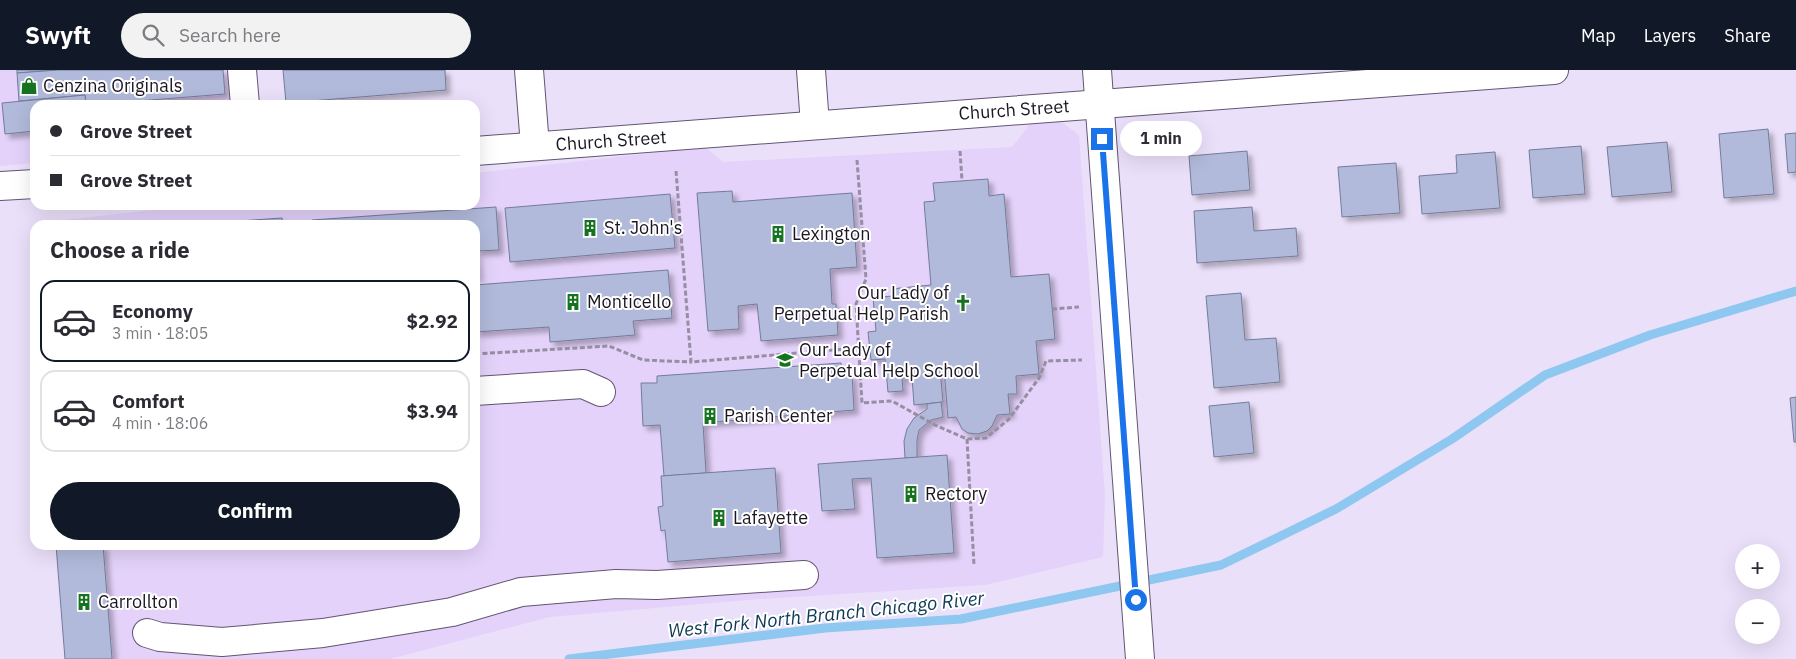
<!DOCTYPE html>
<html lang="en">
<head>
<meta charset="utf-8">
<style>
  :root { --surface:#fff; --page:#f2f2f3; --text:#2b2b33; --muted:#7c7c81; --line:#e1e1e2; --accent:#111827 }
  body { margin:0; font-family:"IBM Plex Sans",sans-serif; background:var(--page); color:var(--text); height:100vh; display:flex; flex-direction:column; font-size:19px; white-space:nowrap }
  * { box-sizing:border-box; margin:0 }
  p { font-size:16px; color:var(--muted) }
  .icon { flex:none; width:28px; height:28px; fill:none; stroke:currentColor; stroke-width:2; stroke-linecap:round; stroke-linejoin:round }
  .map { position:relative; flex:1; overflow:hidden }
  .side { position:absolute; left:30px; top:150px; width:450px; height:330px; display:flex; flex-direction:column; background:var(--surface); border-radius:15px; box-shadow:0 5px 20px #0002 }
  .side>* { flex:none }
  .top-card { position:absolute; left:30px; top:30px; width:450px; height:110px; border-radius:15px; box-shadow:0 5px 20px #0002; display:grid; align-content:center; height:110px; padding:0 20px; background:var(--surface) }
  .controls { position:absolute; left:1735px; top:474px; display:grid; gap:10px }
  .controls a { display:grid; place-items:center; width:45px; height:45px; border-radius:50%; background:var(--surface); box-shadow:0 5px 20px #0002; font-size:25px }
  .end { position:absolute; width:22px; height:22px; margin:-11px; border:6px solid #1a73e8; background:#fff; box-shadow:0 0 0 2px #fff }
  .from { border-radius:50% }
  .bubble { position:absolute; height:35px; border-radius:18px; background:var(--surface); box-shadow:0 5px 20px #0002; font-size:16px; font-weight:700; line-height:35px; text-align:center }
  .top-card b { display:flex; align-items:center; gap:18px; height:48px; font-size:19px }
  .top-card b+b { border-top:1px solid var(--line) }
  .top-card i { width:12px; height:12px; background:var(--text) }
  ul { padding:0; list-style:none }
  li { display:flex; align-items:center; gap:15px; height:82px; margin:0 10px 8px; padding:0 10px; border:2px solid var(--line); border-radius:15px }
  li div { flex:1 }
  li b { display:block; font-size:19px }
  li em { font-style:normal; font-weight:700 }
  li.selected { border-color:var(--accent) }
  li>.icon { width:45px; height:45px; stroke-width:1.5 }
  h2 { padding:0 20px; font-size:22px; line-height:60px }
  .button { display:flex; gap:10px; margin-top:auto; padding:10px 20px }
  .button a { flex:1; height:58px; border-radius:30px; background:var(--accent); color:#fff; font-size:20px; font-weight:700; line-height:58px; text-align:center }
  header { display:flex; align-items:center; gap:30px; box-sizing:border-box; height:70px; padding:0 25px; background:var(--accent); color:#fff }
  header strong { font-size:24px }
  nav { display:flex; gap:28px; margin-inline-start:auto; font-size:18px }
  .search { width:350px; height:45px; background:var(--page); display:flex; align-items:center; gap:12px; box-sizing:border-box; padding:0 18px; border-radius:28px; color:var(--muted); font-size:19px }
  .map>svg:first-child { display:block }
  .built { fill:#e4d2fa }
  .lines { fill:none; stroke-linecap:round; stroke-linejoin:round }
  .stream { stroke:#8ec7f0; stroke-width:9 }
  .building { fill:#b1bada; stroke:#747c9a; filter:url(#shadow) }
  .minor-casing { stroke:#625572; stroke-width:30 }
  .path { stroke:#968ea2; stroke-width:3; stroke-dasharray:5 2.5; stroke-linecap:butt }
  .minor { stroke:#fff; stroke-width:28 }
  .route { stroke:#1a73e8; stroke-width:6 }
  .labels { text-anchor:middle; stroke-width:4; stroke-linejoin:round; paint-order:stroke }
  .poi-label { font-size:18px; fill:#1b1621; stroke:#fff; text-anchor:start }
  .street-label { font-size:18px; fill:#1b1621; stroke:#fff }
  .water-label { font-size:19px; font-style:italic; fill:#0c3955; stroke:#fff }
</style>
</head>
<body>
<header>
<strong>Swyft</strong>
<div class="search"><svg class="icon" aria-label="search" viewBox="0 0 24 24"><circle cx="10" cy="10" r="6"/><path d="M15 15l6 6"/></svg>Search here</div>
<nav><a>Map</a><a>Layers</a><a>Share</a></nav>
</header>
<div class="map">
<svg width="1796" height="589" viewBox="0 0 1796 589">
  <defs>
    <filter id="shadow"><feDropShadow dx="4.5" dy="4.5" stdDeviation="2.5" flood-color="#0004"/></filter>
  </defs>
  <rect width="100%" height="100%" fill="#ebe0fa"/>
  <g class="built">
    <polygon points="0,0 234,0 237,35 35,35 35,93 0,96"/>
    <polygon points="1060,51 1079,65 1105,425 1103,487 985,515 760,529 550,547 390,589 69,589 60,475 475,475 475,155 37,155 37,153 197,135 475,135 475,103 705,77 723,92 1012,77 1030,54"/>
  </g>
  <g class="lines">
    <polyline class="stream" points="569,589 825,558 961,549 1221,495 1336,439 1452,369 1545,305 1650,265 1796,221"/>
  </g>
  <g class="building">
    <polygon points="17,0 58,0 17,3"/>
    <polygon points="58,0 223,0 225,24 89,35 86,35 85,25 19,31 17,3"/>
    <polygon points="283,0 445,0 446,20 286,33"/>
    <polygon points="85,25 86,35 35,35 35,61 5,64 2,33"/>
    <polygon points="1768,59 1774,124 1724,128 1719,64"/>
    <polygon points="1796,63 1796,102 1788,103 1785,64"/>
    <polygon points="1667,72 1672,122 1612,127 1607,77"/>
    <polygon points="1581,76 1585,124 1533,128 1529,80"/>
    <polygon points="1247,81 1250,120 1192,125 1189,86"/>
    <polygon points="1495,82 1500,138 1422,144 1419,106 1457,103 1456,85"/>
    <polygon points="1396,93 1400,143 1342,147 1338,97"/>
    <polygon points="988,109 989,126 1004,124 1011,207 1049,204 1055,269 1036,271 1039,304 1016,306 1017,324 1008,324 1010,344 997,345 992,356 987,361 978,364 968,363 962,359 956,347 948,348 944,299 940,299 943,332 914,335 912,307 902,308 903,321 888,322 885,289 871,290 868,262 876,261 873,228 892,226 891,219 931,215 924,132 935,131 933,113"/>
    <polygon points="732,121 733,132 852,123 857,197 830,199 832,234 836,234 838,265 761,271 757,234 738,236 739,259 708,261 697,123"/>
    <polygon points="670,124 675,178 510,192 505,138"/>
    <polygon points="496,137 499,180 476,181 478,207 475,207 475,155 312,155 312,150"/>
    <polygon points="1252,137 1254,161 1296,158 1298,186 1197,193 1194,141"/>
    <polygon points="282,148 283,155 183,155"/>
    <polygon points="668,200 672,248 633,251 635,265 550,272 549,257 475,262 475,215"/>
    <polygon points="1241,223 1245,270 1276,268 1280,312 1214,318 1206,226"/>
    <polygon points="841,293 842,306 852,304 854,340 703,353 706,403 664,406 660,355 643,356 641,313 657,313 657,306"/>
    <polygon points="1796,327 1796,372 1794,372 1790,328"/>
    <polygon points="941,332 943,347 931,350 919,360 917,370 917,388 905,388 904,371 907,359 914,348 927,339 927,334"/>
    <polygon points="1249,332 1254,383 1214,387 1209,336"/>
    <polygon points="947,385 954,483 877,488 871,408 852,409 855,439 822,441 818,394"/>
    <polygon points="775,398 781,483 668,492 665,460 661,461 658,437 663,436 661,406"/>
    <polygon points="56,475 103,475 112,589 65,589"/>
  </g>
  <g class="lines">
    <g class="minor-casing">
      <g id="minor">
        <polyline points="242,0 245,35"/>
        <polyline points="529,0 535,76"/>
        <polyline points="811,0 815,55"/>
        <polyline points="1097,0 1140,589"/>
        <polyline points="475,81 1554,0"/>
        <polyline points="0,116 35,114"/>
        <polyline points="475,321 583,314 601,322"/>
        <polyline points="147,563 160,567 222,572 323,563 452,542 521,522 616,514 657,515 804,505"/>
      </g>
    </g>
    <g class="path">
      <polyline points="960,81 962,111"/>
      <polyline points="857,90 866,209 856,234 862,333 892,331 935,355 967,369 986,368 1009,349 1039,308 1046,291 1082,290"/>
      <polyline points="676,101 691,292 869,277"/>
      <polyline points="1052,239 1079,237"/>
      <polyline points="475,284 609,276 643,290 691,292"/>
      <polyline points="967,369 974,495"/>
    </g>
    <use href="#minor" class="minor"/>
  </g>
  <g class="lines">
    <polyline class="route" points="1102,69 1136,530"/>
  </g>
  <defs>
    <g id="shop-bare" transform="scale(1.35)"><path d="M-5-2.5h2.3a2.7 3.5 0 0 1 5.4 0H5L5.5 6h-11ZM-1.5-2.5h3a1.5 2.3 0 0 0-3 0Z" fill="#15721f" stroke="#fff" stroke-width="2.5" paint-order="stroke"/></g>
    <g id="building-bare" transform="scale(1.35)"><path d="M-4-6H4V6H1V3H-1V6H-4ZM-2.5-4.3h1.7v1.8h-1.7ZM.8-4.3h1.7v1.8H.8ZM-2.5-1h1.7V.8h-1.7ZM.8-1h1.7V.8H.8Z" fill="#15721f" stroke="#fff" stroke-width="2.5" paint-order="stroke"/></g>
    <g id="church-bare" transform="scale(1.35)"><path d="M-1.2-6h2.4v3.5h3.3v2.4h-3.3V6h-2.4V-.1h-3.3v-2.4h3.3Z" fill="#15721f" stroke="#fff" stroke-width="2.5" paint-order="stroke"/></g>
    <g id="school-bare" transform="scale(1.35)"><path d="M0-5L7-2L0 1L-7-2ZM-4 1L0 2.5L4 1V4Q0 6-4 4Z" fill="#15721f" stroke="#fff" stroke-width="2.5" paint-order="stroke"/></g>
  </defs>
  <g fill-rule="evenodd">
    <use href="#shop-bare" x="29" y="16"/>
    <use href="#building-bare" x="590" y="158"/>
    <use href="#building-bare" x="778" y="164"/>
    <use href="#building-bare" x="573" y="232"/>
    <use href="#church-bare" x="963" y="233"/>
    <use href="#school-bare" x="785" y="290"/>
    <use href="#building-bare" x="710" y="346"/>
    <use href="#building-bare" x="911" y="424"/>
    <use href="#building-bare" x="719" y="448"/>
    <use href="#building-bare" x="84" y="532"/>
  </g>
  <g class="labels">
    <g class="poi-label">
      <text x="43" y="22">Cenzina Originals</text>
      <text x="604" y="164">St. John's</text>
      <text x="792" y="170">Lexington</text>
      <text x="949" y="229" text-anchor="end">Our Lady of<tspan x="949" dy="21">Perpetual Help Parish</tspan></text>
      <text x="587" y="238">Monticello</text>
      <text x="799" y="286">Our Lady of<tspan x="799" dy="21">Perpetual Help School</tspan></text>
      <text x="724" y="352">Parish Center</text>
      <text x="925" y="430">Rectory</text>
      <text x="733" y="454">Lafayette</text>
      <text x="98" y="538">Carrollton</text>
    </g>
    <g class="street-label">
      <text transform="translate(1014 40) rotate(-4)" y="6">Church Street</text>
      <text transform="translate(611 71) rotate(-4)" y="6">Church Street</text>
    </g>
    <g class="water-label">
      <text transform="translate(826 544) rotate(-6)" y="7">West Fork North Branch Chicago River</text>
    </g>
  </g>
</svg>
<div class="controls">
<a>+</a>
<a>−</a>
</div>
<i class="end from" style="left:1136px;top:530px"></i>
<i class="end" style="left:1102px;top:69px"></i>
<div class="bubble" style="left:1120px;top:51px;width:82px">1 min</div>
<div class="top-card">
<b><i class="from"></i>Grove Street</b>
<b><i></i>Grove Street</b>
</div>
<section class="side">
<h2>Choose a ride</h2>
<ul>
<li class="selected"><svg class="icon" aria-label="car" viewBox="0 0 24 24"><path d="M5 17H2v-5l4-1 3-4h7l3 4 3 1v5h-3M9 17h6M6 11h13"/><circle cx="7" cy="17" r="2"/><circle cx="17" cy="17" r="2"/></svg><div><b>Economy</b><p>3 min · 18:05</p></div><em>$2.92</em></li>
<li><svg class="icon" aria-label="car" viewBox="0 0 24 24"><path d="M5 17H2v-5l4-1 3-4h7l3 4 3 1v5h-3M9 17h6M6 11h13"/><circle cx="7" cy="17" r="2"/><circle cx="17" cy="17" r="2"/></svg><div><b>Comfort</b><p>4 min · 18:06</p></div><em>$3.94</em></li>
</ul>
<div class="button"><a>Confirm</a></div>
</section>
</div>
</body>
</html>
